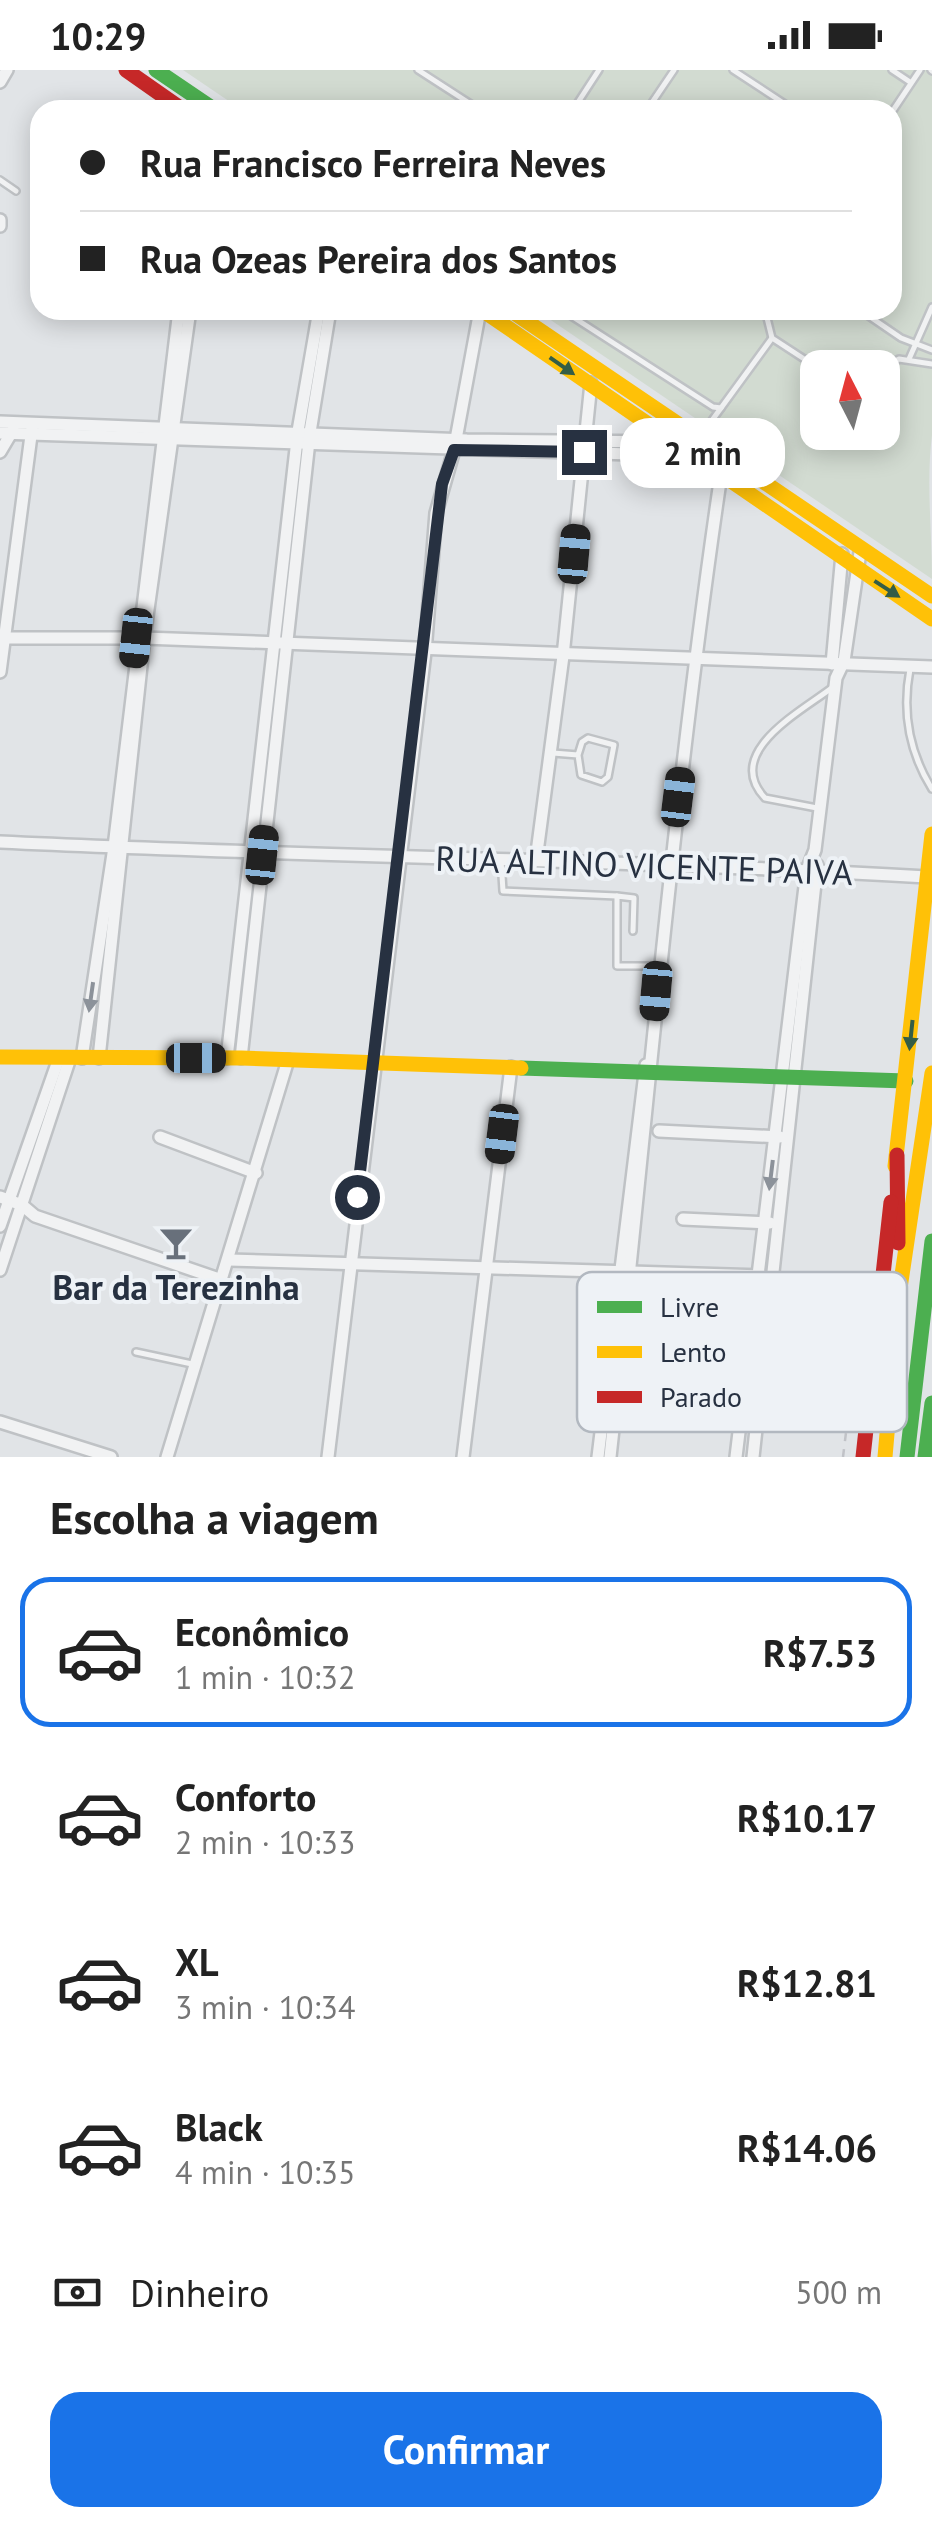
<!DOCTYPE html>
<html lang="pt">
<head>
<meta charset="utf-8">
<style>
  :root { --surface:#fff; --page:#f2f2f2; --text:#222; --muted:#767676; --line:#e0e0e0; --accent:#1a73e8 }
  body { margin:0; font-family:"PT Sans",sans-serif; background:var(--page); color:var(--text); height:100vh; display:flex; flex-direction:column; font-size:38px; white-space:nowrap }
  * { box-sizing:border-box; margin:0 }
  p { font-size:32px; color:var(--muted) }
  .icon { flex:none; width:55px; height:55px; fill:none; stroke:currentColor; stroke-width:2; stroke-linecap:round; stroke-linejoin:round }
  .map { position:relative; height:1387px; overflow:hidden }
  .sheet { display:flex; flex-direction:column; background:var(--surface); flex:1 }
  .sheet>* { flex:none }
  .top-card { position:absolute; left:30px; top:30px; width:872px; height:220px; border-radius:30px; box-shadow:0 5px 25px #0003; display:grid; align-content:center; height:220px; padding:0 50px; background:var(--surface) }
  .needle { width:65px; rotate:354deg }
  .controls { position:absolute; left:800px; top:280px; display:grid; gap:20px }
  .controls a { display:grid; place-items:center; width:100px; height:100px; border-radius:20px; background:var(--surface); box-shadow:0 5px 25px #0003; font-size:50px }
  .end { position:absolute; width:45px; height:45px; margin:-22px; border:12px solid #273141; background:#fff; box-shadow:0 0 0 5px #fff }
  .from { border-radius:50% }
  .bubble { position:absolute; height:70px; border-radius:30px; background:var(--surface); box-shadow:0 5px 25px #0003; font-size:32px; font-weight:600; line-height:70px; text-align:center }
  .car { position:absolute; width:30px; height:60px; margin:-30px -15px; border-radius:12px; box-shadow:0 0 8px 2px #0007; background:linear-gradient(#222 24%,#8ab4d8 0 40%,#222 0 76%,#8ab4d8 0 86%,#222 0) }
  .top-card b { display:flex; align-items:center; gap:35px; height:95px; font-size:38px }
  .top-card b+b { border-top:2px solid var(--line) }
  .top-card i { width:25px; height:25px; background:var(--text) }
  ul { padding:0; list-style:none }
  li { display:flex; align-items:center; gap:30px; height:150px; margin:0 20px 15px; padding:0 30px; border:5px solid transparent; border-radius:30px }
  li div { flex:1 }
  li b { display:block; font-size:38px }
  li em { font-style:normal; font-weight:600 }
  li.current { border-color:var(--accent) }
  li>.icon { width:90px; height:90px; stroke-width:1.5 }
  h2 { padding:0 50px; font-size:45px; line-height:120px }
  .pay { display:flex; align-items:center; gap:25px; height:110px; padding:0 50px; font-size:38px }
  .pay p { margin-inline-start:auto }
  .action { display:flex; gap:20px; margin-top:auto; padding:20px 50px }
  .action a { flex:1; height:115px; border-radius:30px; background:var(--accent); color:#fff; font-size:40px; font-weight:600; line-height:115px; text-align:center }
  .status { display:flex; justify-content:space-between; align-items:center; height:70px; padding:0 50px; background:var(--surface); direction:ltr }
  .status svg { height:28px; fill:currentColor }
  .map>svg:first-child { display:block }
  .green { fill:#d2dbd1; fill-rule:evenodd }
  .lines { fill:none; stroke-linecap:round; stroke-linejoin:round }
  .lane-casing { stroke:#bfc2c5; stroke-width:10 }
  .street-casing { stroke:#bfc2c5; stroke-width:16 }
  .path { stroke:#c0c2c7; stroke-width:2.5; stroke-dasharray:8 8; stroke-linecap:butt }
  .lane { stroke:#f1f2f3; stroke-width:5 }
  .street { stroke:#f1f2f3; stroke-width:11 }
  .fast { stroke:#4caf50; stroke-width:15 }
  .slow { stroke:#ffc107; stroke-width:15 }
  .jam { stroke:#c62828; stroke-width:15 }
  .oneway { fill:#345d46 }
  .oneway2 { fill:#8c929a }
  .route { stroke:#273141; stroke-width:12 }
  .labels { text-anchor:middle; stroke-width:8; stroke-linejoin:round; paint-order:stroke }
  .street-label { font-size:35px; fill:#273141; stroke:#eef2f6 }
  .poi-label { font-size:35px; font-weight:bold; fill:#273141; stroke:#eef2f6 }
  .key { fill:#eef2f6; stroke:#b2b8c0; stroke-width:2.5 }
  .key-label { font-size:28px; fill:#273141 }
</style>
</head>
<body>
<div class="status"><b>10:29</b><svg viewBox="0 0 49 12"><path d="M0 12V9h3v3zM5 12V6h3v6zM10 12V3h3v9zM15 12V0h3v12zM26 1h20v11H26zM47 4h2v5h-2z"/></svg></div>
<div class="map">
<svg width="932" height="1387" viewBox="0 0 932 1387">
  <rect width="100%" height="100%" fill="#e1e4e7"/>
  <path class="green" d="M 183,0 L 932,0 L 932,365 C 926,413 932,460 932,509 L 536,240 L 892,240 L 892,40 L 242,40 ZM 818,298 L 882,298 L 882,362 L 818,362 Z"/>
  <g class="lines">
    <g class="lane-casing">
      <g id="lane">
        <polyline points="418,0 480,40"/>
        <polyline points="733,0 794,40"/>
        <polyline points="892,0 910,12"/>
        <polyline points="931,0 932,1"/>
        <polyline points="573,40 599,0"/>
        <polyline points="647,40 674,0"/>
        <polyline points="892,42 920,0"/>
        <polyline points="0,110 16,121"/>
        <polyline points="562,240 713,337 721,338 772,268"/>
        <polyline points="765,240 772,268 818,298"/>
        <polyline points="860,240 901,268 932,280"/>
        <polyline points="909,289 932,237"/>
        <polyline points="882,298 899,289 932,294"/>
        <polyline points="702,364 721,338"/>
        <path d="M 910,599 C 902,641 909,682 932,719"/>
        <polyline points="553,683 578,685 581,705 602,712 608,707 614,675 588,668 582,672 578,685"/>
        <path d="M 817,738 L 765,728 C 722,682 802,641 833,617"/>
        <polyline points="501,790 503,821 617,826"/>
        <polyline points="633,861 634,828 617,826 617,896 658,896"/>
        <polyline points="136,1282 192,1294"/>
      </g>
    </g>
    <g class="street-casing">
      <g id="street">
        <polyline points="0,12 7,0"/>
        <polyline points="0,150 0,156"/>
        <polyline points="0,352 467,370 670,372"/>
        <polyline points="0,363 690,386"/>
        <polyline points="0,382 13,360"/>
        <polyline points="0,568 144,568 932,597"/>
        <polyline points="832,594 842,484"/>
        <polyline points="0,602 32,358"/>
        <path d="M 0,772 C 309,787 618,789 927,807"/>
        <polyline points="536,790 563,586 591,313"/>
        <polyline points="82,988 114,777 179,240"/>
        <polyline points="99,988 144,568 190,240"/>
        <polyline points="227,988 298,361 319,240"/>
        <polyline points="241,988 310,362 330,240"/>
        <polyline points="659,1061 780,1067"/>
        <polyline points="160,1067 256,1103"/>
        <polyline points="0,1127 22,1135 35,1146 222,1210"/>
        <polyline points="683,1149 770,1153"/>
        <polyline points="0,1156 59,988"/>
        <polyline points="229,1190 763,1206"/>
        <polyline points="0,1200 70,988"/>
        <polyline points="0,1352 111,1387"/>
        <polyline points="167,1387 288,990"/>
        <polyline points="328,1387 425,582 436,443 454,380 480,240"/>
        <polyline points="463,1387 511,997"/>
        <polyline points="598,1387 646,995"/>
        <path d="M 610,1387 C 646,1057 673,727 722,398"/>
        <polyline points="736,1387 807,800 815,780 836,608 844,591 860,482"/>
        <polyline points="753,1387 817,795"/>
      </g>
    </g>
    <polyline class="path" points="843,1387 849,1338 853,1339"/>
    <use href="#lane" class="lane"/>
    <use href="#street" class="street"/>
    <g class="fast">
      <polyline points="156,0 215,40"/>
      <polyline points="521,998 906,1011"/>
      <polyline points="907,1387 932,1171"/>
      <polyline points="925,1387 932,1333"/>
    </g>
    <g class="slow">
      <polyline points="482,240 932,549"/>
      <polyline points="510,240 932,526"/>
      <polyline points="0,987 241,988 521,998"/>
      <polyline points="895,1096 932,764"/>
      <polyline points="885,1387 899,1225 932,1003"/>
    </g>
    <g class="jam">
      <polyline points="126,0 183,40"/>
      <polyline points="897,1085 898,1173"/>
      <polyline points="863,1387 891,1132"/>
    </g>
  </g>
  <defs><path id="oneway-solid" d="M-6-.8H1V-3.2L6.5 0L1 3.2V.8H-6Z" transform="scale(2.5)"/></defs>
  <g class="oneway">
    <use href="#oneway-solid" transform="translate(562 296) rotate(35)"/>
    <use href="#oneway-solid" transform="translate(887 519) rotate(33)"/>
    <use href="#oneway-solid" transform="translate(911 965) rotate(96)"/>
  </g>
  <g class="oneway2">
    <use href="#oneway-solid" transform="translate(91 927) rotate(98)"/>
    <use href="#oneway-solid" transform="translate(771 1105) rotate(97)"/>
  </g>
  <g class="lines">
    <polyline class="route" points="357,1127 442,414 454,380 584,382"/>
  </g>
  <defs>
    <g id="bar-bare" transform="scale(2.7)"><path d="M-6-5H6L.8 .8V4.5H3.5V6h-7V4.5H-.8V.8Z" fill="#68707b" stroke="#eef2f6" stroke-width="2.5" paint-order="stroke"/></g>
  </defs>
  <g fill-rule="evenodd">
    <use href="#bar-bare" x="176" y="1173"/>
  </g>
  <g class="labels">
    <g class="street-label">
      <text transform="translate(644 796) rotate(2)" y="12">RUA ALTINO VICENTE PAIVA</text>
    </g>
    <g class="poi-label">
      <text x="176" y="1230">Bar da Terezinha</text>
    </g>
  </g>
  <rect x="577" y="1202" width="330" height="160" rx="15" class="key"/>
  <rect x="597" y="1231" width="45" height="12" fill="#4caf50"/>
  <rect x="597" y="1276" width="45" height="12" fill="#ffc107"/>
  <rect x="597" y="1321" width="45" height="12" fill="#c62828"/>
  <g class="key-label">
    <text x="660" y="1247">Livre</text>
    <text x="660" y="1292">Lento</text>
    <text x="660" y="1337">Parado</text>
  </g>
</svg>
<div class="controls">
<a><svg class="needle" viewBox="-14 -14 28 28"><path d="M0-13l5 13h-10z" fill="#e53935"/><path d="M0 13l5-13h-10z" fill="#767676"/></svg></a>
</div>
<i class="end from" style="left:357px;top:1127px"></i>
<i class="end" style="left:584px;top:382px"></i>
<div class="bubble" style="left:620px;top:348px;width:165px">2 min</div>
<i class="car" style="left:574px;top:484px;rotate:5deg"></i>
<i class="car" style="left:136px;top:568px;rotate:186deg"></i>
<i class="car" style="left:678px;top:727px;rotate:7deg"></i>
<i class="car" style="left:262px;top:785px;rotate:6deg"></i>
<i class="car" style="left:656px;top:921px;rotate:185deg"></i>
<i class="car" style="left:196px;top:988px;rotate:90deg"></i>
<i class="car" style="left:502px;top:1064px;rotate:187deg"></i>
<div class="top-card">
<b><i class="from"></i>Rua Francisco Ferreira Neves</b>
<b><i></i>Rua Ozeas Pereira dos Santos</b>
</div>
</div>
<section class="sheet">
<h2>Escolha a viagem</h2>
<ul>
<li class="current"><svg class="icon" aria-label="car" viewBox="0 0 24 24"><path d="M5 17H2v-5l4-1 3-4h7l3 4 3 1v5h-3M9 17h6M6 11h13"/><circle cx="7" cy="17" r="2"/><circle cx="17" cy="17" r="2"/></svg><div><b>Econômico</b><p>1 min · 10:32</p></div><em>R$7.53</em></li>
<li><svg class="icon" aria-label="car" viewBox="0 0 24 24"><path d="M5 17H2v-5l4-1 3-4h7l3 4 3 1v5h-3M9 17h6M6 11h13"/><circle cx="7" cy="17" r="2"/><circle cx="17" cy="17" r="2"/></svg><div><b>Conforto</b><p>2 min · 10:33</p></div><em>R$10.17</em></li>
<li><svg class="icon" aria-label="car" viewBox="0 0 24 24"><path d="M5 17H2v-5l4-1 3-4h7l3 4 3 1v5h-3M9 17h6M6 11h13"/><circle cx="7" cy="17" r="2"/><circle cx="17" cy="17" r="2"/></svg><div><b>XL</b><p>3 min · 10:34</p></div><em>R$12.81</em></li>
<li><svg class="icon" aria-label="car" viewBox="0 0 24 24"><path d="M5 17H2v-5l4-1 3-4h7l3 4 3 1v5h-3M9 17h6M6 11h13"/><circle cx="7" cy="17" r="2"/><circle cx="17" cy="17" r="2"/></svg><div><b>Black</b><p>4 min · 10:35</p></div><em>R$14.06</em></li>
</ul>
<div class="pay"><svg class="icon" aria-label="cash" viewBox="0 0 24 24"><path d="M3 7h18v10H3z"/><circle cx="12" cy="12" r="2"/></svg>Dinheiro<p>500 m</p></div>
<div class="action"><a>Confirmar</a></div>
</section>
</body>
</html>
